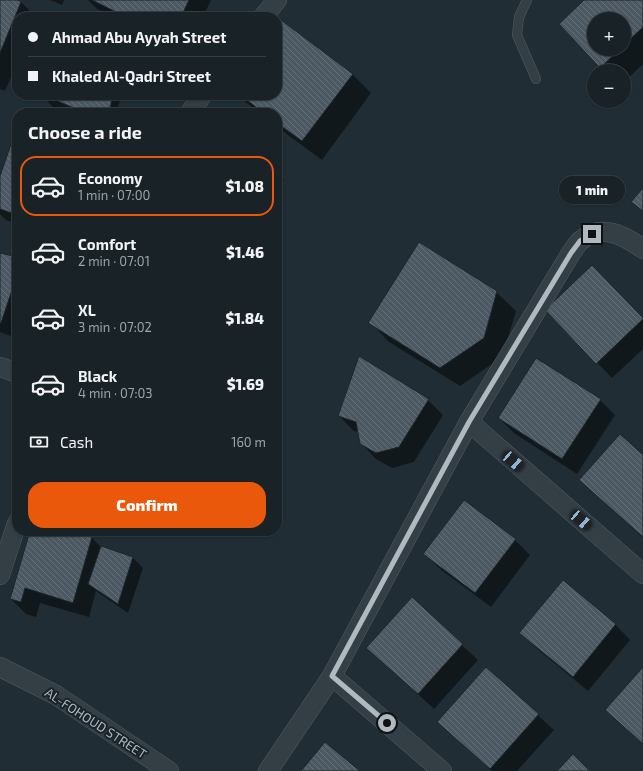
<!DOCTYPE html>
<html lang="en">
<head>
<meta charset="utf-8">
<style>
  :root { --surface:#192227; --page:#222a2f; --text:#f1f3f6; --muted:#9fa4a7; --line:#373f44; --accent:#ea580c }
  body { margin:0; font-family:"Exo 2",sans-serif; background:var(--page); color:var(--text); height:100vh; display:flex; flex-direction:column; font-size:15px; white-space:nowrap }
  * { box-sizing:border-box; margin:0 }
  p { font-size:13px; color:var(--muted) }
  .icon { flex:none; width:22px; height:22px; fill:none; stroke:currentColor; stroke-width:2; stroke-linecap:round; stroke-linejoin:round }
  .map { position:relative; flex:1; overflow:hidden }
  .side { position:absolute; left:12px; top:108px; width:270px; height:428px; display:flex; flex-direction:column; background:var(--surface); border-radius:16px; box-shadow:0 1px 3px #0004,0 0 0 1px var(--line) }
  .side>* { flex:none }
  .top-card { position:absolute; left:12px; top:12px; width:270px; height:88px; border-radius:16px; box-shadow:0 1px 3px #0004,0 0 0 1px var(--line); display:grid; align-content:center; height:88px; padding:0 16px; background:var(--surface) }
  .buttons { position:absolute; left:587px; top:12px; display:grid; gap:8px }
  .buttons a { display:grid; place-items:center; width:44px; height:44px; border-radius:50%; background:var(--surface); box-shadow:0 1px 3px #0004,0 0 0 1px var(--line); font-size:20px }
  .end { position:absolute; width:18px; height:18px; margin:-9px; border:5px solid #aeb9c2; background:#111; box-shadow:0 0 0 2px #111 }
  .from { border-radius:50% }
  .bubble { position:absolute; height:28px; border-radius:14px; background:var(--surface); box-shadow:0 1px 3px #0004,0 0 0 1px var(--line); font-size:13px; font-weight:800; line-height:28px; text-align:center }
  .car { position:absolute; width:12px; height:24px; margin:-12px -6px; border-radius:5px; box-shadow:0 0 3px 1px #0007; background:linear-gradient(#222 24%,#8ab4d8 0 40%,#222 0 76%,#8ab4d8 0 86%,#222 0) }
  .top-card b { display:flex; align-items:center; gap:14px; height:38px; font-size:15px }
  .top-card b+b { border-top:1px solid var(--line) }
  .top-card i { width:10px; height:10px; background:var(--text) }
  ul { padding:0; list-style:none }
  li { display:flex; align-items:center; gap:12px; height:60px; margin:0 8px 6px; padding:0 8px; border:2px solid transparent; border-radius:16px }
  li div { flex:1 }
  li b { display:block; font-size:15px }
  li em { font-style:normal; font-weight:800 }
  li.active { border-color:var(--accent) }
  li>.icon { width:36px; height:36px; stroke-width:1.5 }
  h2 { padding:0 16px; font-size:18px; line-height:48px }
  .pay { display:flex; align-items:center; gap:10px; height:44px; padding:0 16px; font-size:15px }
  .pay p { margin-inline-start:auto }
  .primary-button { display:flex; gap:8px; margin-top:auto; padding:8px 16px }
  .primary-button a { flex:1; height:46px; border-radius:16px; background:var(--accent); color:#fff; font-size:16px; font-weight:800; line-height:46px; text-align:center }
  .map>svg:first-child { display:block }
  .shadow { fill:#0007; fill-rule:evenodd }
  .building { fill:url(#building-back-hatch); stroke:#1c252b }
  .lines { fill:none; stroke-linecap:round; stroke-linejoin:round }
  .lane-casing { stroke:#515c63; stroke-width:10 }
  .street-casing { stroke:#515c63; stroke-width:20 }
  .lane { stroke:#343e45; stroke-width:9 }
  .street { stroke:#343e45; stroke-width:19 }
  .route { stroke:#aeb9c2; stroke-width:5 }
  .labels { text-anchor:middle; stroke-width:4; stroke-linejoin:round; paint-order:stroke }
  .street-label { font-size:13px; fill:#aeb9c2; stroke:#1a2329 }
</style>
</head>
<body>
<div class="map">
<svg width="643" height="771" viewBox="0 0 643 771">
  <defs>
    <pattern id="building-back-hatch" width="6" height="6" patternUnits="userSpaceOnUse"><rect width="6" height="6" fill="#4c5963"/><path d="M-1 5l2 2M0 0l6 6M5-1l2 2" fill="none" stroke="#636f78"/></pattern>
  </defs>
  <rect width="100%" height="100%" fill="#212d34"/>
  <g class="shadow">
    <polygon points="0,0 15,0 21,2 36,17 17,17 17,63 5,91 0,89"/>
    <polygon points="50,0 64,0 62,5"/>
    <polygon points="88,0 211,0 203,17 113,17 97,9"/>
    <path d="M 585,0 L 643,0 L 643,64 L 624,82 L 624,71 L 605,71 L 560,24 ZM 594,19 L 624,19 L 624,49 L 594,49 Z"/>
    <polygon points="277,19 352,74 371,93 322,160 277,127 277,113 259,113 237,95 277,95"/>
    <polygon points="41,95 123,95 118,106 125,113 67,113 53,107"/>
    <polygon points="17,131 17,224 6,220 0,214 0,179"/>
    <polygon points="277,172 284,179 277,188"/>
    <polygon points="0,254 17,258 16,338 0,332"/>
    <polygon points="496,292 516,311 502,357 460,386 389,342 370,322"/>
    <polygon points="546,310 643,319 643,349 612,378"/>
    <polygon points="428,400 443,415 414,462 392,468 376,459 361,443 359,432 354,431 339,416"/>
    <polygon points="600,400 615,415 577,474 514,433 499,418"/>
    <polygon points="643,456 643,538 580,480"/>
    <polygon points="464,502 515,540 530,555 491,607 440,569 425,554"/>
    <polygon points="31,531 67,531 92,538 102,548 133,558 143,568 128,613 96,591 89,617 40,603 36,617 26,614 11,599"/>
    <polygon points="412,599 478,660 434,709 368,648"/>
    <polygon points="615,624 630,640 588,691 536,648 521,633"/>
    <polygon points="486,668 554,730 517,771 492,771 439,722"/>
  </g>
  <g class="building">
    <polygon points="0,0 18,0 21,2 0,53"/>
    <polygon points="92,0 189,0 181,17 126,17"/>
    <polygon points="584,0 643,0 643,27 624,45 624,19 594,19 594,49 620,49 600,68 559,24"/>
    <polygon points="277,17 353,74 302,141 277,123 277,113 264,113 240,95 277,95"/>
    <polygon points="43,95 101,95 101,96 112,99 109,113 86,113"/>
    <polygon points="16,130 17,130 17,215 0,209 0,176"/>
    <polygon points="643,188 643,211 631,202"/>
    <polygon points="419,242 497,291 484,338 440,368 368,323"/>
    <polygon points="0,253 17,257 17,287 13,287 1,323 0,323"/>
    <polygon points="592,265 643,318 643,319 596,364 545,310"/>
    <polygon points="359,356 429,399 399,447 376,453 360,444 356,422 338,416"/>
    <polygon points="536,358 601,399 562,459 498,418"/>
    <polygon points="620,434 643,455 643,537 579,480"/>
    <polygon points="464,500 516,539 475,593 423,554"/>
    <polygon points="30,531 71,531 92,537 73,603 25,588 21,602 10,599"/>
    <polygon points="101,546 133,557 118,604 88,584"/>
    <polygon points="563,580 616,624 573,677 519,633"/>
    <polygon points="412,597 463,644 418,694 366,648"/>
    <polygon points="486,667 539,714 490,769 437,722"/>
    <polygon points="643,667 643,744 605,710"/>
    <polygon points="325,742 360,771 301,771"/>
    <polygon points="573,754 590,771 557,771"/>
  </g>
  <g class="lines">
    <g class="lane-casing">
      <polyline id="lane" points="527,0 519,17 517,35 536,79"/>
    </g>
    <g class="street-casing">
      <g id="street">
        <polyline points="263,17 277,0"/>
        <polyline points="190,113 202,95"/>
        <polyline points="0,367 17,373"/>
        <polyline points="469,422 643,574"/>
        <polyline points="0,575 17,523"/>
        <polyline points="0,667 56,695 169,771"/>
        <polyline points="332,676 442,771"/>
        <path d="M 268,771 L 332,676 L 469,422 L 571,253 C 574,249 577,244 580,241 C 601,222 625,236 643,249"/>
      </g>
    </g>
    <use href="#lane" class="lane"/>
    <use href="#street" class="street"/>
  </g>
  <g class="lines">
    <polyline class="route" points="387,723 332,676 469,422 571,253 580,241 592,234"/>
  </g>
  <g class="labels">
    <g class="street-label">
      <text transform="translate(96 723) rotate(33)" y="5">AL-FOHOUD STREET</text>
    </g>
  </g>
</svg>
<div class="buttons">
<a>+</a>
<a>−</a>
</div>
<i class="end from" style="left:387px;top:723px"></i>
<i class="end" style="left:592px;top:234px"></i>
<div class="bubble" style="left:559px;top:176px;width:66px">1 min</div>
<i class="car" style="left:513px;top:461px;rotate:131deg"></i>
<i class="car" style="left:581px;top:520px;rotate:131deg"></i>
<div class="top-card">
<b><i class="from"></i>Ahmad Abu Ayyah Street</b>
<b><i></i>Khaled Al-Qadri Street</b>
</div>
<section class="side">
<h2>Choose a ride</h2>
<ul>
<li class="active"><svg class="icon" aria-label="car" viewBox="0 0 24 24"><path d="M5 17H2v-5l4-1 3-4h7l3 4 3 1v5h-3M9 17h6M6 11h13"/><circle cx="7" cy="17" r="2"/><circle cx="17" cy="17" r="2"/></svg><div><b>Economy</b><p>1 min · 07:00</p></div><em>$1.08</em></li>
<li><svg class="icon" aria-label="car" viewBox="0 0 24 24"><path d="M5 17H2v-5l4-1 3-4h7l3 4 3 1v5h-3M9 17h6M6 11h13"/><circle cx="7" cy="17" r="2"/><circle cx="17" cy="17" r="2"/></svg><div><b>Comfort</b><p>2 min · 07:01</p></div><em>$1.46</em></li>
<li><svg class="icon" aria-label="car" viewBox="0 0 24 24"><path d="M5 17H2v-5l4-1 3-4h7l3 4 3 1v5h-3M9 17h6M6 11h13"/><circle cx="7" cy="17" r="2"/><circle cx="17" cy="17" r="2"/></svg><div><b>XL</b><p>3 min · 07:02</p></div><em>$1.84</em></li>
<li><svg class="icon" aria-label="car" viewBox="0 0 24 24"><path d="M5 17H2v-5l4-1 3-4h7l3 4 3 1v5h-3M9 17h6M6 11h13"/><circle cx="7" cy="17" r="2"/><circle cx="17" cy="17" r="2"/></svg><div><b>Black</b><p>4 min · 07:03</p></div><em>$1.69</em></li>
</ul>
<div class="pay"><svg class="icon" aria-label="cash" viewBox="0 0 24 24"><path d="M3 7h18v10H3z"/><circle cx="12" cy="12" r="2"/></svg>Cash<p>160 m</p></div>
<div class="primary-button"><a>Confirm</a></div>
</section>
</div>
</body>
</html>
